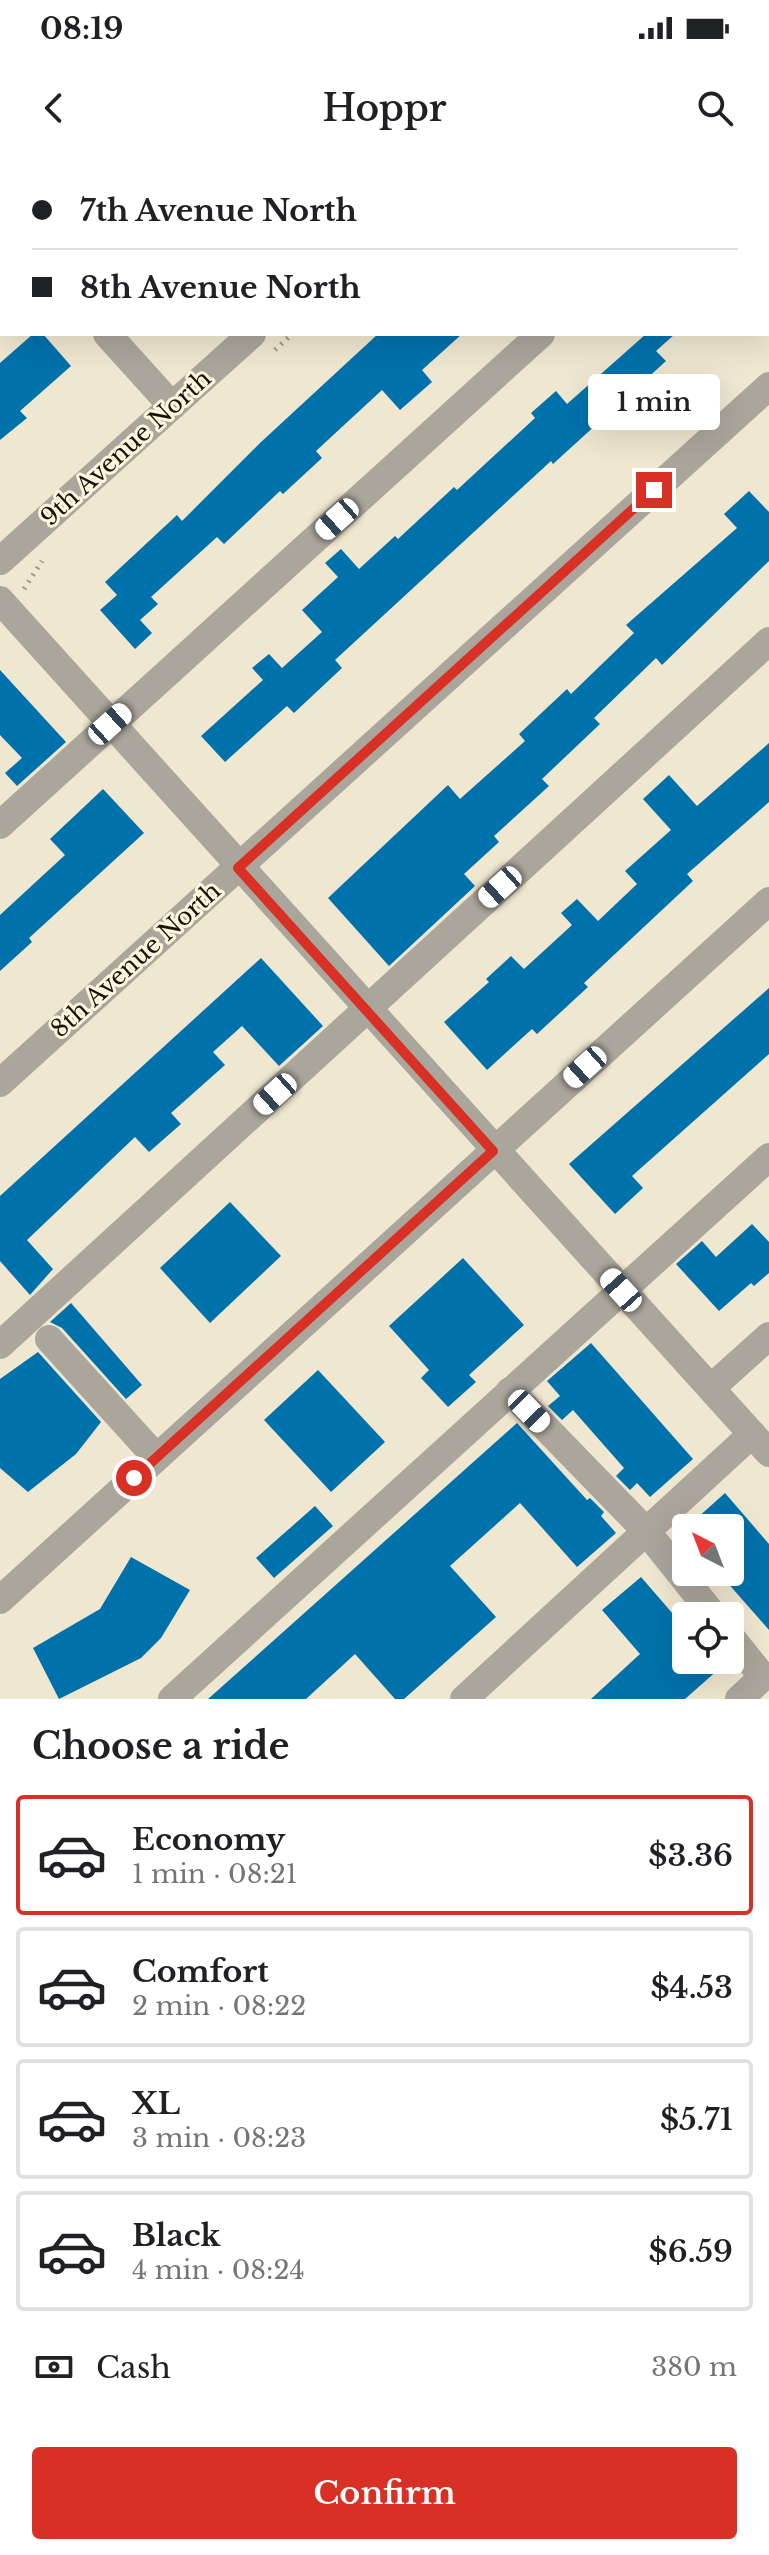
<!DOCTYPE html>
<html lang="en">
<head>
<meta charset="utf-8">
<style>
  :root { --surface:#fff; --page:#f2f2f2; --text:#202124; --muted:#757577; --line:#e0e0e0; --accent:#d93025 }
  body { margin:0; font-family:"Libre Baskerville",serif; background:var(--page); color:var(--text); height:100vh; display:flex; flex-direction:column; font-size:30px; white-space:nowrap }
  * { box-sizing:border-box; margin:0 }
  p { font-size:26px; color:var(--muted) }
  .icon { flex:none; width:44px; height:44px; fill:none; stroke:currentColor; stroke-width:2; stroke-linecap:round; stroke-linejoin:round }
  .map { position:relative; height:1539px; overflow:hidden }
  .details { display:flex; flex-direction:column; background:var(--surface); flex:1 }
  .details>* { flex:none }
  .guide { position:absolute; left:0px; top:0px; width:770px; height:176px; box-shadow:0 8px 32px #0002; display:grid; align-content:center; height:176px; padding:0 32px; background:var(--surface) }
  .needle { width:52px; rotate:318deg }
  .controls { position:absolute; left:672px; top:1354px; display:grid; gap:16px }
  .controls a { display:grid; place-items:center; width:72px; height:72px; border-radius:8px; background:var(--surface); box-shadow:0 8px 32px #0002; font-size:40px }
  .end { position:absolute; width:36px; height:36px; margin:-18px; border:10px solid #d93025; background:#fff; box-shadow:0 0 0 4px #fff }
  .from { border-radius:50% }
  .bubble { position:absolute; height:56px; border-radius:8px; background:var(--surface); box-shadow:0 8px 32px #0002; font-size:26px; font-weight:600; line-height:56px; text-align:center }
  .car { position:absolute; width:24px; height:48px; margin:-24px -12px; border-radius:10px; box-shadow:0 0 6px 2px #0007; background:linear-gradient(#fff 24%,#345 0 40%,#fff 0 76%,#345 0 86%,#fff 0) }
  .guide b { display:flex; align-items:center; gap:28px; height:76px; font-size:30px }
  .guide b+b { border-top:2px solid var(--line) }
  .guide i { width:20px; height:20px; background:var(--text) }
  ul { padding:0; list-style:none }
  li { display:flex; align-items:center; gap:24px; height:120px; margin:0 16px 12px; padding:0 16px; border:4px solid var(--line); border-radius:8px }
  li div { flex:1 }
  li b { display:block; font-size:30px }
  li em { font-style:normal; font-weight:600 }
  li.on { border-color:var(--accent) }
  li>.icon { width:72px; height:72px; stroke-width:1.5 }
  h2 { padding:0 32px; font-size:36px; line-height:96px }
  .pay { display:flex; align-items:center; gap:20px; height:88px; padding:0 32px; font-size:30px }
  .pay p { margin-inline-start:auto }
  .cta { display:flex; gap:16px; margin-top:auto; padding:16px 32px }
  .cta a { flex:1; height:92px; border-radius:8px; background:var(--accent); color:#fff; font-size:32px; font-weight:600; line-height:92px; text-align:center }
  .status { display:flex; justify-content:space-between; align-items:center; height:56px; padding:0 40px; background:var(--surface); direction:ltr }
  .status svg { height:22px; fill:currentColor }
  header { display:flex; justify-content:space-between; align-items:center; height:104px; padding:0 32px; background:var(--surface); font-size:36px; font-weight:600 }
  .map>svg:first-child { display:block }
  .building { fill:#0072ab }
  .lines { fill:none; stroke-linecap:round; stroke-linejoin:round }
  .path { stroke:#a39c8b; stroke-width:5; stroke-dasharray:2 6; stroke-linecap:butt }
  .minor { stroke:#aaa69c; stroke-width:28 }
  .route { stroke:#d93025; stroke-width:10 }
  .labels { text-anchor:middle; stroke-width:6; stroke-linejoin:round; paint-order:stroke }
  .street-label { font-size:24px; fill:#16130b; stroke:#fef5dd }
</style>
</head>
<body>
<div class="status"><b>08:19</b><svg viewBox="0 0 49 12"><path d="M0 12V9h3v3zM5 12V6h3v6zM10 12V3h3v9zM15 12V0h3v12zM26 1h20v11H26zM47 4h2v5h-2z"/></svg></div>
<header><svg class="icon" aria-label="back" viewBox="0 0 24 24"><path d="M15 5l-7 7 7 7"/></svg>Hoppr<svg class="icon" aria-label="search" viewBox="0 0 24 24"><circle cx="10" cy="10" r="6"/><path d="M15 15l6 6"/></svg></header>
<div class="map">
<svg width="769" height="1539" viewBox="0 0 769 1539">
  <rect width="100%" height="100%" fill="#f0e7d0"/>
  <g class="building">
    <polygon points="33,174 43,174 71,206 20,251 27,258 0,280 0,203"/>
    <polygon points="378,174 462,174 422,210 432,222 400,250 382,230 316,291 322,298 283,334 280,331 224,384 217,377 151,437 158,444 140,460 152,473 135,489 100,450 117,435 105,422 177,355 182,361 260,283"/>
    <polygon points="646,174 675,174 656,191 666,201 553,304 551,301 335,500 342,508 294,553 287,546 225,602 201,576 263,520 252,508 269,494 282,508 322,472 302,450 338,417 325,403 341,389 359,409 395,376 398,379 454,327 457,330 535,258 531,253 556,231 567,244"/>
    <polygon points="749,331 769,352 769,401 662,505 656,498 594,558 600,564 542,619 549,626 494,676 499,682 464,714 475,726 389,806 328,738 448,625 460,639 525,581 519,574 567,529 571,534 634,473 626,465 737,368 724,354"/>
    <polygon points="0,510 66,582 17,626 5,613 22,598 0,575"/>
    <polygon points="769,583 769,642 687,714 693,721 584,823 588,827 537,874 532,869 487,910 444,862 489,822 486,819 511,796 524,809 572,765 561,753 577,739 598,761 637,724 625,711 671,670 643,639 669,615 697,646"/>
    <polygon points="103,629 144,673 29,778 32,782 0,811 0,755 65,695 50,679"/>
    <polygon points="261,798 323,866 279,906 242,866 213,892 225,905 171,953 181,964 149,992 135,977 27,1080 53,1109 30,1135 0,1101 0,1036"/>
    <polygon points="769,828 769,894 632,1016 643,1028 615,1054 569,1004"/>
    <polygon points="230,1042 281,1096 210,1163 160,1108"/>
    <polygon points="752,1064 769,1082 769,1113 754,1126 751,1123 719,1151 676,1104 702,1081 716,1097"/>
    <polygon points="463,1098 524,1165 469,1215 476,1222 448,1247 421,1218 429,1210 389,1166"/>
    <polygon points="71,1143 142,1225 126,1239 62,1168 50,1162"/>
    <polygon points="591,1183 693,1299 650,1337 637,1323 630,1330 616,1316 624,1308 573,1250 562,1260 548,1246 560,1236 547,1221"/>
    <polygon points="38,1192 101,1262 76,1294 28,1332 0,1308 0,1219"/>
    <polygon points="318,1210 385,1282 331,1332 264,1260"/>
    <polygon points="517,1263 587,1340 590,1338 604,1352 601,1356 616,1373 577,1407 520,1343 450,1406 496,1457 404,1539 395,1539 355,1494 306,1539 208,1539"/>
    <polygon points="725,1333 769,1384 769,1470 718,1412 730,1412 730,1368 686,1368"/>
    <polygon points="315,1346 333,1366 274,1418 256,1398"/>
    <polygon points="131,1397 190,1430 161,1478 141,1498 59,1539 33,1488 100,1449"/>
    <polygon points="641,1417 686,1469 686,1500 728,1501 685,1539 591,1539 640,1494 602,1450"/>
  </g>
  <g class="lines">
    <g class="path">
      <polyline points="483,2 485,0"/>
      <polyline points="275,190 292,174"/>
      <polyline points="24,429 42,401"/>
    </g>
    <g class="minor">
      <polyline points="639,0 641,2"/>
      <polyline points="135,2 137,0"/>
      <polyline points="441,2 443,0"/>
      <polyline points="731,2 734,0"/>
      <polyline points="0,56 2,58"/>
      <polyline points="0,124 2,122"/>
      <polyline points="768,141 769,142"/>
      <polyline points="107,174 172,246"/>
      <polyline points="0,401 252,174"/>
      <polyline points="0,440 769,1293"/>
      <polyline points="0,665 541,174"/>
      <polyline points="0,923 769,226"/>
      <polyline points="49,1179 156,1297"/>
      <polyline points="0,1185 769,481"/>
      <polyline points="711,1228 769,1176"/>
      <polyline points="510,1231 647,1372 714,1456"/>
      <polyline points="0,1440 769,741"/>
      <polyline points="730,1476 763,1517 739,1539"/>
      <polyline points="172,1539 769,997"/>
      <polyline points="464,1539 752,1274"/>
    </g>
  </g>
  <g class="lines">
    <polyline class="route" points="134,1318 493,991 238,708 654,330"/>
  </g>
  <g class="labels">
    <g class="street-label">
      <text transform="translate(126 288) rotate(-42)" y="8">9th Avenue North</text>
      <text transform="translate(136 800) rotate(-42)" y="8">8th Avenue North</text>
    </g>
  </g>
</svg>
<div class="controls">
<a><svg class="needle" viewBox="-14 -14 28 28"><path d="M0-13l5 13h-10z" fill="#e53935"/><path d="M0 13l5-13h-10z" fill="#757577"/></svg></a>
<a><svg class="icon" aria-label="locate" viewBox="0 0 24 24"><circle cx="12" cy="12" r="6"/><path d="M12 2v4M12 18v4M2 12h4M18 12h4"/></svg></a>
</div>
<i class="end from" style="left:134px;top:1318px"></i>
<i class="end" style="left:654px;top:330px"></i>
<div class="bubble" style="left:588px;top:214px;width:132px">1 min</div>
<i class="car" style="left:337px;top:359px;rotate:228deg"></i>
<i class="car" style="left:110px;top:564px;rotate:48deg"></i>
<i class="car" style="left:500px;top:727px;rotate:228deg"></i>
<i class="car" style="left:585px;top:907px;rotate:228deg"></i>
<i class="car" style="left:275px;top:934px;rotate:228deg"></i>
<i class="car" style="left:621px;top:1130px;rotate:318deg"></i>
<i class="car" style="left:529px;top:1251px;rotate:136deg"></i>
<div class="guide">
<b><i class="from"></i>7th Avenue North</b>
<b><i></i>8th Avenue North</b>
</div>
</div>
<section class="details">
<h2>Choose a ride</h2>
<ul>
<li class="on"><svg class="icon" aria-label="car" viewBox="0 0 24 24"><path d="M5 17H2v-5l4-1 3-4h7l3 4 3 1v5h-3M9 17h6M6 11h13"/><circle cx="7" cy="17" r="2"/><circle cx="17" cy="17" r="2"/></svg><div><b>Economy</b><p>1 min · 08:21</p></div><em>$3.36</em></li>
<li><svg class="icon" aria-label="car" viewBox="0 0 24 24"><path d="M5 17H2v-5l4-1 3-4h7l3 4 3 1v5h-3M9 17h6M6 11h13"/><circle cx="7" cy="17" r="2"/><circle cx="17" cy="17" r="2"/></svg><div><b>Comfort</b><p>2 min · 08:22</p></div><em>$4.53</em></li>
<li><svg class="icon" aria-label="car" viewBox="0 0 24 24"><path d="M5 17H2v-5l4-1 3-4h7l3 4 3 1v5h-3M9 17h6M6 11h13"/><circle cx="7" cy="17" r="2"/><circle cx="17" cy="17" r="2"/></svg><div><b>XL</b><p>3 min · 08:23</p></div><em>$5.71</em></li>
<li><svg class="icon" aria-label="car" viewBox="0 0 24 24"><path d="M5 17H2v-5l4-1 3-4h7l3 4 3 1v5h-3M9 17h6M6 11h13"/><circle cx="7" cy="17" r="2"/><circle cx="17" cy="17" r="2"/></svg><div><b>Black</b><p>4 min · 08:24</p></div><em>$6.59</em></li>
</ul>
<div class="pay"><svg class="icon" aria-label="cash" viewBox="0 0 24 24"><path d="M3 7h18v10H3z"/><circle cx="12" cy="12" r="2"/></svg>Cash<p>380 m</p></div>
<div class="cta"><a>Confirm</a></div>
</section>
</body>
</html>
